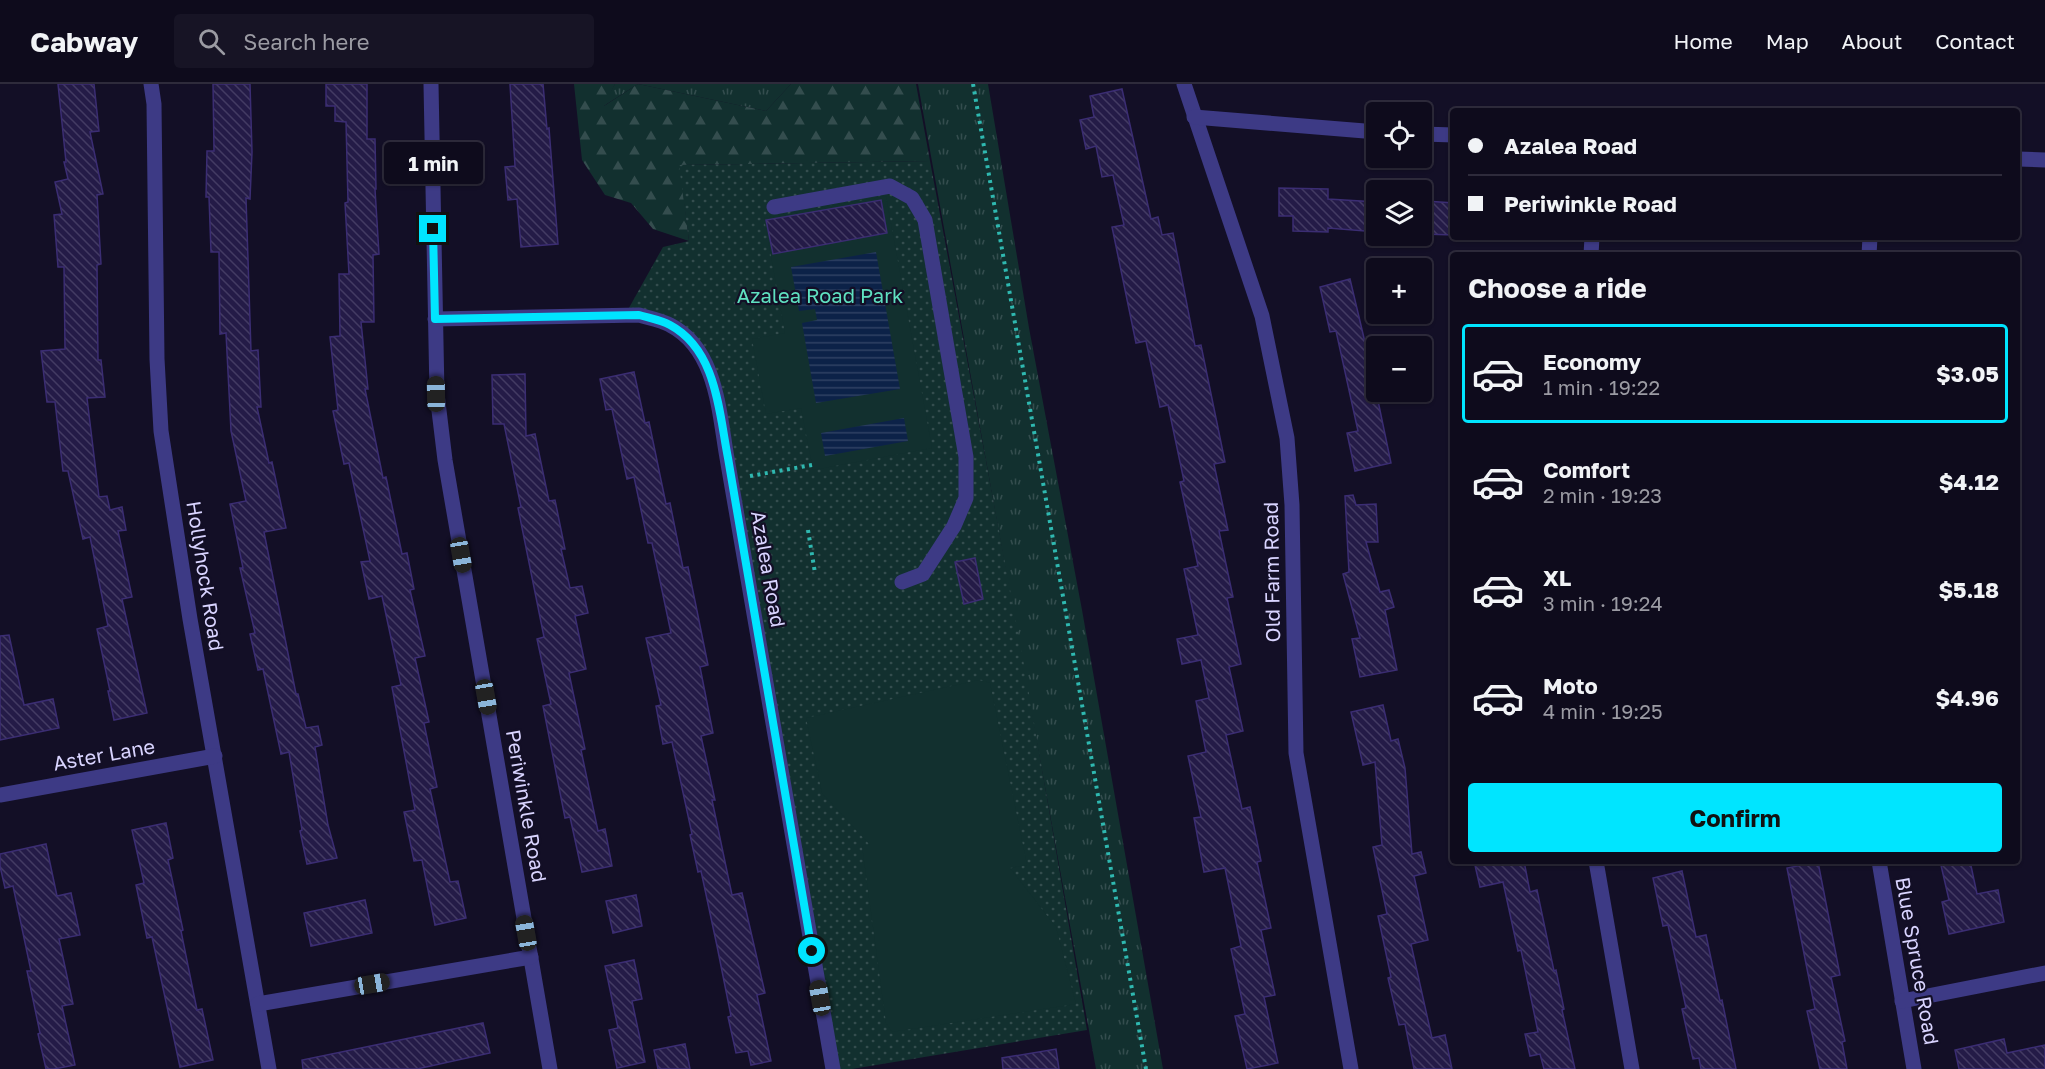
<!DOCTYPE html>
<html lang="en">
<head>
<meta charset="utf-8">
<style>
  :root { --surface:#0e0b1c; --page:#171425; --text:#f1f3f6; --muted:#9b9ba3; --line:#2e2b3b; --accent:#00e5ff }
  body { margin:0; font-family:"Golos Text",sans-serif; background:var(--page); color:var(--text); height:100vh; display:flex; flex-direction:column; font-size:22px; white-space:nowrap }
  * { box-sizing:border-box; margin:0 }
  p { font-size:20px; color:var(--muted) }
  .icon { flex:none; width:33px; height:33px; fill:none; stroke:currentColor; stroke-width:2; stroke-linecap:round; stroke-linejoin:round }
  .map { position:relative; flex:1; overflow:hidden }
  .side { position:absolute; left:1450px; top:168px; width:570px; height:612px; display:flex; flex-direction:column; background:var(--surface); border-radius:6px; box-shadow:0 2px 4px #0004,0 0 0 2px var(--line) }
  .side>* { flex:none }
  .top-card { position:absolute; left:1450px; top:24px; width:570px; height:132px; border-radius:6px; box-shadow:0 2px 4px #0004,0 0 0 2px var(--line); display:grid; align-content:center; height:132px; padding:0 18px; background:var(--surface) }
  .fabs { position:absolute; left:1366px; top:18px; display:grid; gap:12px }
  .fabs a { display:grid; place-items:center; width:66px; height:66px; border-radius:6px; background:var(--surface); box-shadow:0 2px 4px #0004,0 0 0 2px var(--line); font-size:30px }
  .end { position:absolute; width:27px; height:27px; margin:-14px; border:8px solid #00e5ff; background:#111; box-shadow:0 0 0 3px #111 }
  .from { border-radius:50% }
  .bubble { position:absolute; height:42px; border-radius:6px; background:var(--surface); box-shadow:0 2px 4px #0004,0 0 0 2px var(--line); font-size:20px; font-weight:700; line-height:42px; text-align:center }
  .car { position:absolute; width:18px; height:36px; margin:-18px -9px; border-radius:8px; box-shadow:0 0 4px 2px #0007; background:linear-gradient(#222 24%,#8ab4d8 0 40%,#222 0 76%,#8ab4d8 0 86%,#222 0) }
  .top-card b { display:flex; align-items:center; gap:21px; height:57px; font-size:22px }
  .top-card b+b { border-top:2px solid var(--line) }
  .top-card i { width:15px; height:15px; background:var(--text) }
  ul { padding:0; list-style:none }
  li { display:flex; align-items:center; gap:18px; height:99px; margin:0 12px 9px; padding:0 6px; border:3px solid transparent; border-radius:6px }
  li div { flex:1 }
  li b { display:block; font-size:22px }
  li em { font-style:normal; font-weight:700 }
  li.selected { border-color:var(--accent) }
  li>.icon { width:54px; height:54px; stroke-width:1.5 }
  h2 { padding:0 18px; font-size:27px; line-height:72px }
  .action { display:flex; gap:12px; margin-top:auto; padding:12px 18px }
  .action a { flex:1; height:69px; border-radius:6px; background:var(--accent); color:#111; font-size:24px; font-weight:700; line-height:69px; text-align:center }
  header { display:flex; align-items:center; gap:36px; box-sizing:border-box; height:84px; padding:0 30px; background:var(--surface); border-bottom:2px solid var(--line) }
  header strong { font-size:28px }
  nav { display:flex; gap:33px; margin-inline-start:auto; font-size:21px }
  .search { width:420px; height:54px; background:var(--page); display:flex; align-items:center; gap:15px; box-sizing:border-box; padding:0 21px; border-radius:6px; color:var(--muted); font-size:22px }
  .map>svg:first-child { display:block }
  .grass { fill:url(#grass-tufts) }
  .forest { fill:url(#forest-firs) }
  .park { fill:url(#park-dots) }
  .garden { fill:#12302f }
  .water { fill:url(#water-rules) }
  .building { fill:url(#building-back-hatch); stroke:#3b2d73; stroke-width:1.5 }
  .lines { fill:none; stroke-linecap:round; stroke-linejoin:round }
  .path { stroke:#2fb8b0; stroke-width:4; stroke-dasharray:3 4.5; stroke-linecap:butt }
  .service { stroke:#3d3a85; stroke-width:15 }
  .minor { stroke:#3d3a85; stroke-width:15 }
  .route { stroke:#00e5ff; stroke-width:8 }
  .labels { text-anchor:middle; stroke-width:4.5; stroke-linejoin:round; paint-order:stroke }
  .park-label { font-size:20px; fill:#5fe0c0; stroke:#130f26 }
  .street-label { font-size:20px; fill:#d9d4ff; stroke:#130f26 }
</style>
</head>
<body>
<header>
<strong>Cabway</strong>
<div class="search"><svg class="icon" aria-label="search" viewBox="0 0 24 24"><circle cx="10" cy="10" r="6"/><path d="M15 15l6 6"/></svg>Search here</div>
<nav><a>Home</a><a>Map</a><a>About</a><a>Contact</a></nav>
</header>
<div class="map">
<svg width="2045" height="985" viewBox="0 0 2045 985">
  <defs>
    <pattern id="grass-tufts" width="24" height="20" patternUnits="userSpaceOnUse" patternTransform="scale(1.5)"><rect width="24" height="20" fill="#12302f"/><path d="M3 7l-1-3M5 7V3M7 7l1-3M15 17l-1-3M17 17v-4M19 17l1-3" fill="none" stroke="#344d4e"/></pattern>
    <pattern id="forest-firs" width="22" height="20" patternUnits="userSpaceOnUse" patternTransform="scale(1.5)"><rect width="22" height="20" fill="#12302f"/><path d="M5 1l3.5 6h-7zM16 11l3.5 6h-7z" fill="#344d4e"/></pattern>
    <pattern id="park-dots" width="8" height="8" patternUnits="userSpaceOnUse" patternTransform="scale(1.5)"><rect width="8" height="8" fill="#12302f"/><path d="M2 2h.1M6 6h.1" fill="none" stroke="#344d4e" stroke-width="1.8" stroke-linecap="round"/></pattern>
    <pattern id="water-rules" width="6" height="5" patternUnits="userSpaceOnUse" patternTransform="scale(1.5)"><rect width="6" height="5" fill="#0c2248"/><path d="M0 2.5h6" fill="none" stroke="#2f4163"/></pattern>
    <pattern id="building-back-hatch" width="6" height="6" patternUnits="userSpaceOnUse" patternTransform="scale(1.5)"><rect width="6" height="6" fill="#241b47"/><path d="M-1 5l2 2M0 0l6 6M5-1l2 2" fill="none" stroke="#433b63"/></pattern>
  </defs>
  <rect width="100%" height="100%" fill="#130f26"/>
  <g class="grass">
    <polygon points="615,0 791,0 766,27 638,0 602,23"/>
    <polygon points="918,0 988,0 1029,244 1082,526 1163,985 1096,985"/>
  </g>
  <polygon class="forest" points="574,0 615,0 604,22 638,0 766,27 791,0 916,0 930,77 680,81 689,157 653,145 631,119 605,111 582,76"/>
  <polygon class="park" points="930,77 1023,575 1087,946 852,985 833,985 714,305 681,248 625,231 663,163 689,157 679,81"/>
  <g class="garden">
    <polygon points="886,112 932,364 813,386 801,324 766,330 752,255 785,249 764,134"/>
    <polygon points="979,596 990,599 1027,781 1010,784 1056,843 1076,920 892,948 886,939 862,762 870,761 822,709 806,634"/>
  </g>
  <g class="water">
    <polygon points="876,168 900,305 816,319 802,239 817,236 815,225 799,227 791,183"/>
    <polygon points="904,334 908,357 825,372 821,349"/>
  </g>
  <g class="building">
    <polygon points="58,0 94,0 99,47 90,48 103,110 97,111 101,180 97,181 98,276 101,276 105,313 87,314 99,413 107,412 110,426 122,423 126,446 118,447 132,513 122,515 147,629 114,636 108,607 110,607 97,545 108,542 90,453 83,455 68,387 63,387 55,318 47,318 41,267 65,265 64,183 58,183 54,131 62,130 55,98 68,95 64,78 66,78"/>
    <polygon points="213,0 250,0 252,68 250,115 246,114 251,267 258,266 261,323 257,323 269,379 272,378 286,444 264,448 296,610 298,610 306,644 318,642 322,661 315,663 328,741 337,774 307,780 300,747 302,746 289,668 281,670 263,585 258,586 250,550 255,549 240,484 243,484 230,420 246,417 231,347 226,249 220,250 219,168 211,168 209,113 206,113 207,67 214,67"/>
    <polygon points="326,0 367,0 367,55 375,55 376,105 375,105 379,170 373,171 374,238 361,238 368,305 365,305 383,394 386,393 402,470 407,469 414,505 410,506 425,572 415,574 429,638 424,639 437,703 430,705 450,798 458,797 466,834 435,841 422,776 414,777 404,728 415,726 392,603 401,601 382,512 369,515 361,478 370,477 349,379 344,380 333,327 338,326 330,253 340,252 339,190 349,190 345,119 348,118 346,38 335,37 335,22 326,22"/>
    <polygon points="510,0 543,0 547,45 549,44 558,160 521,163 517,115 508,116 505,83 515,82"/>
    <polygon points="1122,5 1151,135 1158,133 1162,151 1173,149 1195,262 1201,261 1225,378 1214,380 1228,446 1219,447 1233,513 1227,514 1241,580 1229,583 1243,647 1226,651 1242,725 1250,723 1261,777 1257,778 1271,844 1261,846 1275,911 1264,913 1278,979 1247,985 1235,932 1245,930 1231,865 1241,862 1225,784 1204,788 1194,734 1201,733 1188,672 1206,668 1196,617 1209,614 1201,576 1182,580 1177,555 1198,551 1184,485 1198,482 1180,398 1184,397 1168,321 1160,323 1146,257 1136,259 1112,143 1124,141 1113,91 1102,93 1096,62 1086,65 1080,36 1094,33 1090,12"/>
    <polygon points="1279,104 1328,105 1328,115 1377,118 1377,148 1328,144 1328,148 1293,147 1293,132 1279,132"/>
    <polygon points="881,116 887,149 773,170 766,136"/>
    <polygon points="1425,117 1454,119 1454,151 1423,150"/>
    <polygon points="1350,195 1368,271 1375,269 1377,281 1377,312 1391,379 1355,387 1347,349 1358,347 1336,247 1330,248 1320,203"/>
    <polygon points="634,288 645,339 649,338 666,420 670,419 683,484 688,483 695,517 708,581 700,583 713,649 701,652 715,716 712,716 732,811 742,809 765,909 757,911 771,977 751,981 748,967 736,969 728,933 731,932 717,862 701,787 698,788 690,751 692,750 672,658 663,660 656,622 661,621 646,554 671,549 652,459 648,459 634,393 627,395 612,325 606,326 600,295"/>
    <polygon points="525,290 526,352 535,350 549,417 555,416 565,465 561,465 570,504 582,502 588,529 575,532 586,585 569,589 585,665 581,666 598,747 605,745 612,782 582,788 570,733 565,734 543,622 551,620 537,555 544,553 518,424 521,423 504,340 493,340 492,291"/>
    <polygon points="1353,411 1356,421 1376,420 1378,458 1366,458 1380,508 1389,506 1394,523 1385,526 1397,586 1360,593 1352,555 1360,554 1343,490 1349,488 1345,412"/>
    <polygon points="975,474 983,515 964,520 955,478"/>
    <polygon points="9,551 24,621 53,615 59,644 0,656 0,552"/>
    <polygon points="1383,621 1391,657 1398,655 1405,684 1412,770 1421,768 1426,789 1414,792 1428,856 1411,860 1432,954 1445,951 1452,985 1414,985 1405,940 1399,941 1388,894 1391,893 1378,832 1387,830 1373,763 1382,761 1375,678 1363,681 1351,628"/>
    <polygon points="166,739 173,774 168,776 183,846 181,847 197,926 202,925 213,976 180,983 152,853 147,854 136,801 144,799 132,746"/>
    <polygon points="46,760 57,812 71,809 80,851 59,855 73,920 62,922 75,981 54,985 46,985 38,950 40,949 27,887 31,887 13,802 5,804 0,782 0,770"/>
    <polygon points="1474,777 1524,777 1530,808 1537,806 1554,887 1556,886 1564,925 1562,926 1575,985 1544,985 1540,970 1530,972 1525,950 1538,948 1521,866 1518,867 1503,798 1480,803"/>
    <polygon points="1940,777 1970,777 1977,810 1998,806 2004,838 1949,850 1942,818 1949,816"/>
    <polygon points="1818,778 1840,891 1831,893 1845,957 1842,958 1847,985 1820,985 1807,927 1815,925 1787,784"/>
    <polygon points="1682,787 1696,853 1706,851 1720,917 1722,916 1736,985 1701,985 1699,974 1693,975 1682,925 1686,924 1668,841 1663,842 1653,794"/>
    <polygon points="636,811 642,842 613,849 606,817"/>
    <polygon points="365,816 372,849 311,862 304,829"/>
    <polygon points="634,876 642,915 632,917 645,978 617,984 609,946 618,944 605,882"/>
    <polygon points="483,939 490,969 417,985 303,985 302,976"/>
    <polygon points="2004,955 2007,969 2045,961 2045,985 1959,985 1955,966"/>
    <polygon points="685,960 690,985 658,985 654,966"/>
    <polygon points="1056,965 1059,985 1003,985 1002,974"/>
  </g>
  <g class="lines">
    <g class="path">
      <polyline points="973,0 1146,985"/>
      <polyline points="750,392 812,381"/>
      <polyline points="808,446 815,489"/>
    </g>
    <polyline class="service" points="774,123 890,102 912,114 925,136 966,373 966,414 954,442 923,490 902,498"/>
    <g class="minor">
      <polyline points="151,0 154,20 157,275 161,347 190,535 269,985"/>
      <polyline points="431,0 437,310 445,376 550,985"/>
      <polyline points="1184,0 1262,232 1287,354 1292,421 1296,669 1351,985"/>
      <polyline points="1194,33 1377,48"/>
      <polyline points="1422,50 1454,51"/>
      <polyline points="2018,75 2045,76"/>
      <polyline points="1591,171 1592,153"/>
      <polyline points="1869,171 1870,153"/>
      <path d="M 435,235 L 639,231 C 649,234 661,236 670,241 C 717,265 719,329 727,374 L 833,985"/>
      <polyline points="0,711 215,672"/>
      <polyline points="1596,777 1632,985"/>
      <polyline points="1879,777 1914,985"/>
      <polyline points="1902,917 2045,889"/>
      <polyline points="258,920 531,873"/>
    </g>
  </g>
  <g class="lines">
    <path class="route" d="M 433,145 L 435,235 L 639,231 C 649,234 661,236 670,241 C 717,266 719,329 728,374 L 812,867"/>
  </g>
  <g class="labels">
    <g class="park-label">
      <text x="820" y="219">Azalea Road Park</text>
    </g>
    <g class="street-label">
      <text transform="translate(768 485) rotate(80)" y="7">Azalea Road</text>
      <text transform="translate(1272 488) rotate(-91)" y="7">Old Farm Road</text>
      <text transform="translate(205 492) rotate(81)" y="7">Hollyhock Road</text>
      <text transform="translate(104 671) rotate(-10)" y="7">Aster Lane</text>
      <text transform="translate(526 722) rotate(80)" y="7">Periwinkle Road</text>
      <text transform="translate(1917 877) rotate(80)" y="7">Blue Spruce Road</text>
    </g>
  </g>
</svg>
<div class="fabs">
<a><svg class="icon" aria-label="locate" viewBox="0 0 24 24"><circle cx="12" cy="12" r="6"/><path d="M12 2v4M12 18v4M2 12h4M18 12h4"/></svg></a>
<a><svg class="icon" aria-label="layers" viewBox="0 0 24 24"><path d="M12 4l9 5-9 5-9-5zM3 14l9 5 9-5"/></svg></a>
<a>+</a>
<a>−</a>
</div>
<i class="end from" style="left:812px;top:867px"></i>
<i class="end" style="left:433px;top:145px"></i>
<div class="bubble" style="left:384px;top:58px;width:99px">1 min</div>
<i class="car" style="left:436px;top:310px;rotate:359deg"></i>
<i class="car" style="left:461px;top:471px;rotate:170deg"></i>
<i class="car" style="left:486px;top:613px;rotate:170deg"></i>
<i class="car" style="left:526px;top:849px;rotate:350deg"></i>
<i class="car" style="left:372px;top:900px;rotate:80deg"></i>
<i class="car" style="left:820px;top:914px;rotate:350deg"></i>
<div class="top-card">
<b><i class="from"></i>Azalea Road</b>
<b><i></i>Periwinkle Road</b>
</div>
<section class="side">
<h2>Choose a ride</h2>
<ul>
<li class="selected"><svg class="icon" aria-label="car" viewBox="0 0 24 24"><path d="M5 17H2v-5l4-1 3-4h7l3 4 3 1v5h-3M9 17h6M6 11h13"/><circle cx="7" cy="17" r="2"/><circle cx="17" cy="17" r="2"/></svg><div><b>Economy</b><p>1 min · 19:22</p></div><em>$3.05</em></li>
<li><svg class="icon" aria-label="car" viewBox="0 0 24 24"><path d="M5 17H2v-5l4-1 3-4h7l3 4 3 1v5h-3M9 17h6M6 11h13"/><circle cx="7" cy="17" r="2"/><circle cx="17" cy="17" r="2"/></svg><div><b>Comfort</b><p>2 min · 19:23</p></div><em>$4.12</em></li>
<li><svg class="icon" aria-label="car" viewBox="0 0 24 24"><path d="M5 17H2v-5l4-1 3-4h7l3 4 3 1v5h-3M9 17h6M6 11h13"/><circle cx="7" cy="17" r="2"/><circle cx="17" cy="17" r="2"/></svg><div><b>XL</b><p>3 min · 19:24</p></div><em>$5.18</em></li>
<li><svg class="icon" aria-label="car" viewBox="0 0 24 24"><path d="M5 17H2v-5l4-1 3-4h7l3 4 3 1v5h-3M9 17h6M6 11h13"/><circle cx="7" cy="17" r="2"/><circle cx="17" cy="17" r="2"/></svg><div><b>Moto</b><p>4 min · 19:25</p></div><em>$4.96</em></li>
</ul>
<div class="action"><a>Confirm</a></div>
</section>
</div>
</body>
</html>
